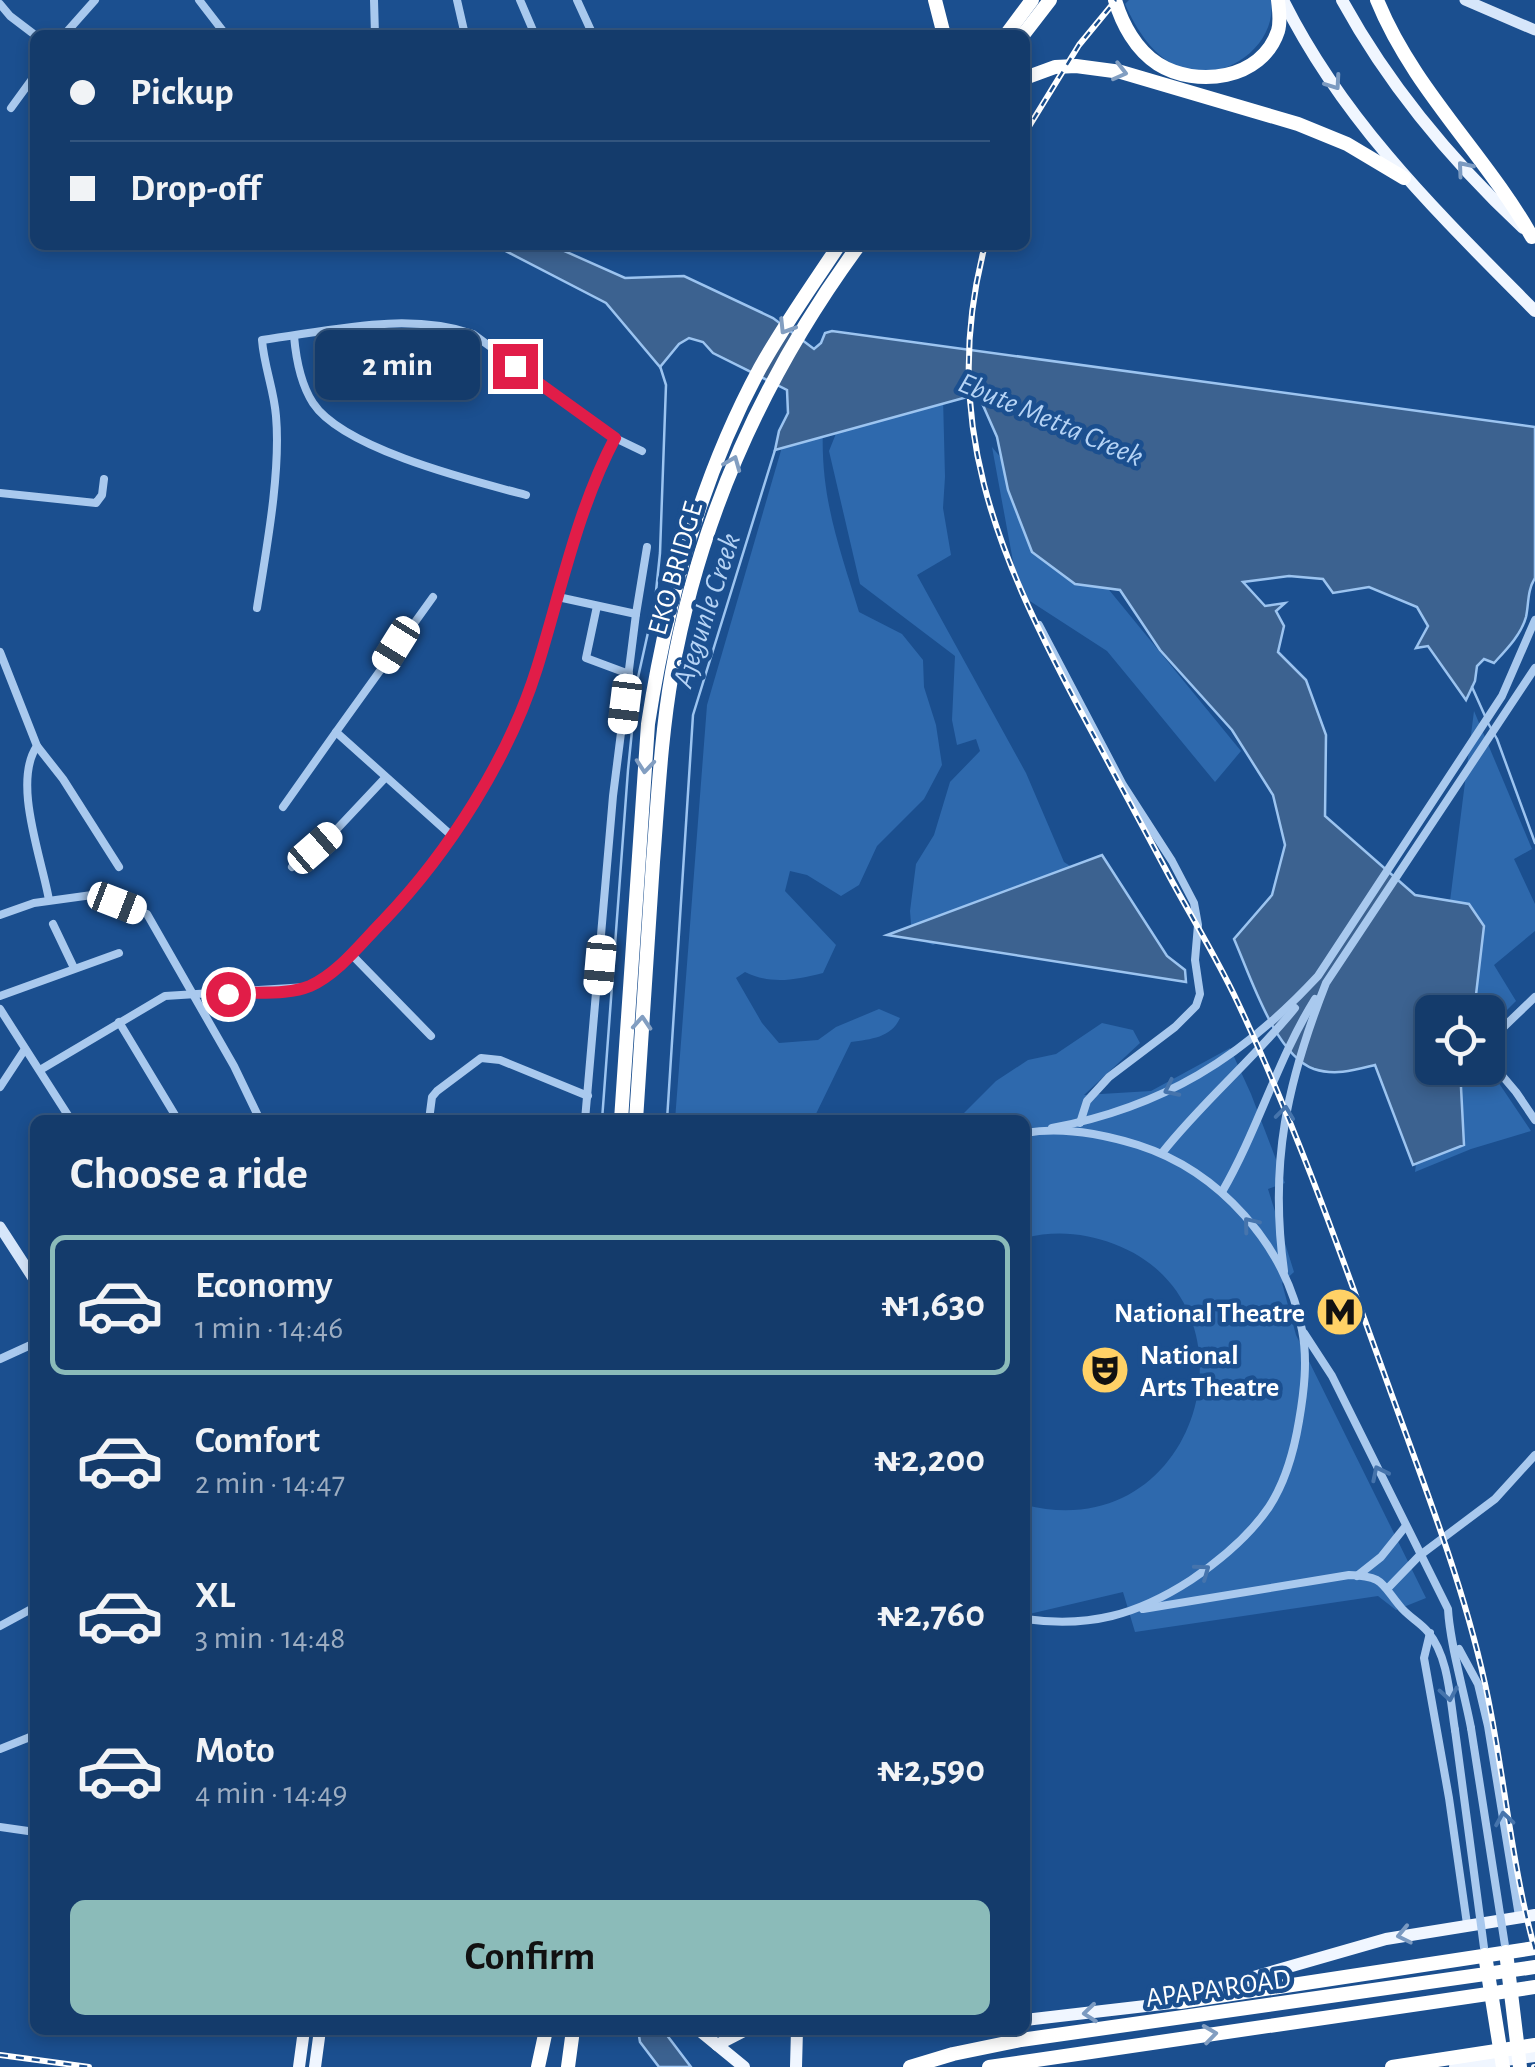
<!DOCTYPE html>
<html lang="en">
<head>
<meta charset="utf-8">
<style>
  :root { --surface:#143b6b; --page:#1d4271; --text:#f1f3f6; --muted:#9dadc1; --line:#33557e; --accent:#8bbbb9 }
  body { margin:0; font-family:"Alegreya Sans",sans-serif; background:var(--page); color:var(--text); height:100vh; display:flex; flex-direction:column; font-size:38px; white-space:nowrap }
  * { box-sizing:border-box; margin:0 }
  p { font-size:32px; color:var(--muted) }
  .icon { flex:none; width:55px; height:55px; fill:none; stroke:currentColor; stroke-width:2; stroke-linecap:round; stroke-linejoin:round }
  .map { position:relative; flex:1; overflow:hidden }
  .side { position:absolute; left:30px; top:1115px; width:1000px; height:920px; display:flex; flex-direction:column; background:var(--surface); border-radius:15px; box-shadow:0 5px 15px #0003,0 0 0 2px var(--line) }
  .side>* { flex:none }
  .hud { position:absolute; left:30px; top:30px; width:1000px; height:220px; border-radius:15px; box-shadow:0 5px 15px #0003,0 0 0 2px var(--line); display:grid; align-content:center; height:220px; padding:0 40px; background:var(--surface) }
  .tools { position:absolute; left:1415px; top:995px; display:grid; gap:20px }
  .tools a { display:grid; place-items:center; width:90px; height:90px; border-radius:15px; background:var(--surface); box-shadow:0 5px 15px #0003,0 0 0 2px var(--line); font-size:50px }
  .end { position:absolute; width:45px; height:45px; margin:-22px; border:12px solid #e11d48; background:#fff; box-shadow:0 0 0 5px #fff }
  .from { border-radius:50% }
  .bubble { position:absolute; height:70px; border-radius:15px; background:var(--surface); box-shadow:0 5px 15px #0003,0 0 0 2px var(--line); font-size:32px; font-weight:700; line-height:70px; text-align:center }
  .car { position:absolute; width:30px; height:60px; margin:-30px -15px; border-radius:12px; box-shadow:0 0 8px 2px #0007; background:linear-gradient(#fff 24%,#345 0 40%,#fff 0 76%,#345 0 86%,#fff 0) }
  .hud b { display:flex; align-items:center; gap:35px; height:95px; font-size:38px }
  .hud b+b { border-top:2px solid var(--line) }
  .hud i { width:25px; height:25px; background:var(--text) }
  ul { padding:0; list-style:none }
  li { display:flex; align-items:center; gap:30px; height:140px; margin:0 20px 15px; padding:0 20px; border:5px solid transparent; border-radius:15px }
  li div { flex:1 }
  li b { display:block; font-size:38px }
  li em { font-style:normal; font-weight:700 }
  li.current { border-color:var(--accent) }
  li>.icon { width:90px; height:90px; stroke-width:1.5 }
  h2 { padding:0 40px; font-size:45px; line-height:120px }
  .primary-button { display:flex; gap:20px; margin-top:auto; padding:20px 40px }
  .primary-button a { flex:1; height:115px; border-radius:15px; background:var(--accent); color:#111; font-size:40px; font-weight:700; line-height:115px; text-align:center }
  .map>svg:first-child { display:block }
  .green { fill:#2e69ad }
  .water { fill:#3c6290; stroke:#9cc4f0; stroke-width:2.5 }
  .lines { fill:none; stroke-linecap:round; stroke-linejoin:round }
  .stream { stroke:#9cc4f0; stroke-width:2.5 }
  .street { stroke:#a9c9ee; stroke-width:8 }
  .secondary { stroke:#d6e6fa; stroke-width:11 }
  .primary { stroke:#f0f6ff; stroke-width:12 }
  .highway { stroke:#fff; stroke-width:14 }
  .rail-casing { stroke:#fff; stroke-width:6 }
  .rail { stroke:#1b4f8f; stroke-width:2.5; stroke-dasharray:8; stroke-linecap:butt }
  .street-bridge { stroke:#a9c9ee; stroke-width:8 }
  .highway-bridge { stroke:#fff; stroke-width:14 }
  .oneway { stroke:#829ec1 }
  .oneway2 { stroke:#7b9ac1 }
  .oneway3 { stroke:#4674ac }
  .route { stroke:#e11d48; stroke-width:12 }
  .labels { text-anchor:middle; stroke-width:9; stroke-linejoin:round; paint-order:stroke }
  .street-label { font-size:28px; fill:#fff; stroke:#1b4f8f }
  .poi-label { font-size:28px; font-weight:bold; fill:#fff; stroke:#1b4f8f; text-anchor:end }
  .water-label { font-size:30px; font-style:italic; fill:#b5d3f5; stroke:#1b4f8f }
</style>
</head>
<body>
<div class="map">
<svg width="1535" height="2067" viewBox="0 0 1535 2067">
  <rect width="100%" height="100%" fill="#1b4f8f"/>
  <g class="green">
    <path d="M 1129,0 L 1271,0 C 1278,45 1224,85 1181,68 C 1154,58 1136,29 1125,4 Z"/>
    <polygon points="943,397 945,477 943,508 951,555 917,575 1026,773 1064,862 1084,875 933,945 912,936 910,911 916,864 934,835 950,782 980,751 976,739 957,745 952,720 955,656 860,584 829,451 837,431"/>
    <path d="M 823,427 C 820,497 839,546 859,612 L 902,634 L 923,660 L 924,687 L 936,725 L 942,765 L 924,799 L 877,846 L 859,885 L 841,896 L 807,875 L 790,871 L 785,891 L 836,945 L 823,973 C 794,980 772,985 745,972 L 736,978 L 762,1023 L 779,1043 L 818,1040 L 836,1027 L 879,1009 L 900,1018 C 891,1038 871,1039 851,1042 L 813,1120 L 675,1120 L 707,705 L 782,447 Z"/>
    <polygon points="992,447 1241,751 1215,782 1107,651 1019,594"/>
    <polygon points="1474,711 1532,849 1514,859 1535,904 1535,931 1494,965 1516,1001 1488,1029 1488,1012 1436,1012"/>
    <path d="M 1102,1023 L 1133,1030 L 1140,1043 L 1084,1095 L 1151,1091 L 1230,1048 L 1251,1094 L 1285,1183 L 1268,1189 L 1294,1272 L 1282,1283 L 1296,1335 L 1426,1598 L 1396,1610 L 1378,1596 L 1135,1632 L 1123,1592 L 1025,1615 L 1025,1505 C 1202,1549 1267,1301 1114,1244 C 1085,1233 1055,1230 1025,1238 L 1025,1120 L 957,1120 L 996,1081 L 1028,1060 L 1056,1054 Z"/>
    <polygon points="1432,1038 1432,1068 1488,1067 1531,1131 1471,1149 1415,1172"/>
  </g>
  <g class="water">
    <path d="M 494,245 L 551,245 L 625,278 L 684,276 L 773,318 L 814,349 L 821,343 L 825,333 L 832,331 L 1535,427 L 1535,578 C 1527,591 1529,603 1526,617 C 1521,635 1506,650 1494,663 L 1484,659 L 1477,666 L 1475,681 L 1466,700 L 1428,646 L 1416,648 L 1428,626 L 1417,607 L 1369,587 L 1333,593 L 1323,579 L 1289,576 L 1243,582 L 1265,606 L 1285,603 L 1276,611 L 1284,626 L 1278,652 L 1306,680 L 1326,735 L 1325,816 L 1415,895 L 1469,904 L 1484,926 L 1474,1012 L 1432,1012 L 1432,1068 L 1460,1068 L 1464,1145 L 1413,1165 L 1375,1065 C 1355,1070 1335,1076 1314,1069 C 1275,1055 1250,975 1234,939 L 1272,895 L 1285,845 L 1273,795 L 1232,730 L 1160,650 L 1120,590 L 1075,584 L 1032,552 L 1008,490 L 997,437 L 978,394 L 775,450 L 779,431 L 788,413 L 787,390 L 713,353 L 703,342 L 689,338 L 679,344 L 660,367 L 606,303 Z"/>
    <polygon points="1102,855 1167,956 1185,970 1186,982 887,935"/>
    <polygon points="638,2030 663,2030 691,2067 659,2067 640,2042"/>
  </g>
  <g class="lines">
    <g class="stream">
      <polyline points="1472,687 1485,716"/>
      <polyline points="1488,723 1497,739 1535,843"/>
      <polyline points="602,1120 628,770 637,682 655,601 660,553 666,385 660,366"/>
      <polyline points="667,1120 693,715 775,450"/>
    </g>
    <g class="street">
      <polyline points="199,0 226,35"/>
      <polyline points="374,0 375,35"/>
      <polyline points="457,0 465,35"/>
      <polyline points="520,0 535,35"/>
      <polyline points="577,0 593,35"/>
      <polyline points="0,4 10,16 35,35"/>
      <polyline points="64,35 95,0"/>
      <polyline points="11,108 35,75"/>
      <path d="M 294,336 C 296,359 300,383 313,403 C 343,449 473,481 526,495"/>
      <polyline points="0,493 96,503 102,495 104,479"/>
      <polyline points="433,597 336,732 452,836"/>
      <polyline points="558,597 636,614 613,796 585,1120"/>
      <polyline points="597,606 586,658 629,674"/>
      <path d="M 257,608 C 266,551 281,473 276,416 C 274,390 264,366 262,340 C 330,331 406,311 473,334 L 615,438 L 642,451"/>
      <polyline points="636,614 647,547"/>
      <polyline points="1039,625 1123,785 1172,861 1194,903 1198,925 1195,960 1200,994 1196,1006 1175,1027 1109,1077 1087,1101 1080,1123"/>
      <polyline points="0,652 37,746 63,779 119,867"/>
      <path d="M 37,746 C 12,782 42,859 49,900"/>
      <polyline points="283,807 336,732"/>
      <polyline points="292,867 337,829 385,778"/>
      <polyline points="0,915 34,903 92,895 147,914 234,1066 260,1120"/>
      <polyline points="53,924 74,968"/>
      <polyline points="351,954 431,1036"/>
      <polyline points="0,996 119,953"/>
      <polyline points="0,1009 71,1120"/>
      <polyline points="119,1022 178,1120"/>
      <polyline points="1488,1042 1535,997"/>
      <polyline points="1488,1059 1516,1092 1535,1120"/>
      <path d="M 40,1070 L 165,996 L 307,987 C 339,972 362,942 386,917 C 450,851 509,758 537,670 C 561,592 577,510 615,438"/>
      <polyline points="0,1087 25,1049"/>
      <polyline points="429,1120 432,1097 437,1091 481,1058 500,1060 588,1096"/>
      <path d="M 1052,1128 C 1163,1107 1242,1058 1318,976 L 1502,696 L 1535,620"/>
      <path d="M 1025,1133 C 1063,1126 1102,1134 1138,1145 C 1219,1171 1286,1245 1302,1330 C 1308,1360 1304,1392 1299,1421 C 1294,1451 1286,1481 1269,1507 C 1250,1535 1219,1561 1191,1580 C 1137,1615 1089,1628 1025,1619"/>
      <path d="M 1162,1153 C 1203,1101 1254,1059 1295,1008"/>
      <path d="M 1222,1192 C 1258,1130 1277,1060 1315,999"/>
      <path d="M 1284,1271 C 1269,1163 1287,1082 1326,983 L 1535,668"/>
      <path d="M 1304,1333 L 1332,1376 L 1448,1609 C 1450,1645 1464,1691 1471,1728"/>
      <polyline points="0,1359 35,1343"/>
      <polyline points="1357,1576 1381,1557 1405,1527"/>
      <polyline points="1389,1587 1419,1556 1495,1499 1535,1455"/>
      <path d="M 1143,1609 L 1349,1575 C 1383,1576 1381,1583 1399,1605 C 1407,1616 1420,1622 1428,1632 C 1449,1657 1450,1700 1455,1730"/>
      <polyline points="0,1626 35,1607"/>
      <polyline points="1430,1633 1424,1658 1449,1798 1467,1924"/>
      <polyline points="1459,1649 1478,1684 1488,1726 1519,1916"/>
      <polyline points="0,1749 35,1735"/>
      <polyline points="0,1827 35,1832"/>
    </g>
    <g class="secondary">
      <polyline points="1465,0 1535,30"/>
      <polyline points="0,1227 35,1281"/>
    </g>
    <g class="primary">
      <path d="M 1283,0 C 1344,123 1440,215 1535,311"/>
      <path d="M 1342,0 C 1389,86 1452,161 1523,228"/>
      <polyline points="1025,2020 1180,2002 1233,1983 1386,1939 1535,1915"/>
      <polyline points="699,2030 744,2067"/>
      <polyline points="717,2045 746,2030"/>
      <polyline points="299,2067 304,2030"/>
      <polyline points="315,2067 320,2030"/>
      <polyline points="796,2067 797,2030"/>
      <polyline points="1455,2067 1535,2056"/>
    </g>
    <g class="highway">
      <polyline points="935,0 944,35"/>
      <path d="M 1115,0 C 1122,24 1136,50 1158,64 C 1196,88 1262,80 1278,31 C 1281,21 1279,10 1278,0"/>
      <path d="M 1377,0 C 1413,89 1486,155 1532,237"/>
      <polyline points="1006,35 1032,0"/>
      <polyline points="1023,35 1050,0"/>
      <polyline points="1025,78 1055,67 1076,66 1121,72 1298,124 1347,144 1404,178"/>
      <path d="M 621,1120 L 648,724 C 667,601 701,477 760,368 C 784,325 812,286 839,245"/>
      <path d="M 636,1120 C 641,1034 647,948 653,862 C 658,799 661,735 672,673 C 700,516 765,373 859,245"/>
      <polyline points="1180,2002 1535,1948"/>
      <polyline points="538,2067 546,2030"/>
      <polyline points="568,2067 573,2030"/>
      <polyline points="910,2067 953,2054 1021,2040 1535,1967"/>
      <polyline points="989,2067 1535,1987"/>
      <polyline points="1392,2067 1535,2045"/>
    </g>
    <g class="rail-casing">
      <g id="rail">
        <polyline points="1025,133 1079,45 1116,0"/>
        <path d="M 985,245 C 939,421 997,553 1078,706 C 1110,765 1141,824 1173,883 C 1195,923 1219,962 1238,1003 C 1304,1143 1354,1292 1407,1437 C 1438,1522 1470,1609 1488,1698 C 1505,1781 1512,1868 1535,1950"/>
        <polyline points="0,2055 89,2067"/>
        <polyline points="1534,2067 1535,2067"/>
      </g>
    </g>
    <use href="#rail" class="rail"/>
    <g class="street-bridge">
      <polyline points="1471,1728 1506,1952"/>
      <polyline points="1455,1730 1485,1955"/>
    </g>
    <g class="highway-bridge">
      <polyline points="1506,1952 1520,2067"/>
      <polyline points="1485,1955 1503,2067"/>
    </g>
  </g>
  <defs><path id="oneway-chevron" d="M-2-3.5L2.5 0L-2 3.5" fill="none" stroke-width="1.6" stroke-linecap="round" stroke-linejoin="round" transform="scale(2.5)"/></defs>
  <g class="oneway">
    <use href="#oneway-chevron" transform="translate(1120 72) rotate(14)"/>
    <use href="#oneway-chevron" transform="translate(786 327) rotate(122)"/>
    <use href="#oneway-chevron" transform="translate(733 463) rotate(-68)"/>
    <use href="#oneway-chevron" transform="translate(645 766) rotate(95)"/>
    <use href="#oneway-chevron" transform="translate(642 1023) rotate(-86)"/>
    <use href="#oneway-chevron" transform="translate(1210 2034) rotate(-8)"/>
  </g>
  <g class="oneway2">
    <use href="#oneway-chevron" transform="translate(1334 83) rotate(55)"/>
    <use href="#oneway-chevron" transform="translate(1464 168) rotate(-130)"/>
    <use href="#oneway-chevron" transform="translate(1404 1935) rotate(168)"/>
    <use href="#oneway-chevron" transform="translate(1090 2013) rotate(174)"/>
  </g>
  <g class="oneway3">
    <use href="#oneway-chevron" transform="translate(1171 1089) rotate(154)"/>
    <use href="#oneway-chevron" transform="translate(1285 1113) rotate(-83)"/>
    <use href="#oneway-chevron" transform="translate(1250 1224) rotate(-129)"/>
    <use href="#oneway-chevron" transform="translate(1379 1473) rotate(-116)"/>
    <use href="#oneway-chevron" transform="translate(1203 1571) rotate(-36)"/>
    <use href="#oneway-chevron" transform="translate(1449 1694) rotate(80)"/>
    <use href="#oneway-chevron" transform="translate(1504 1819) rotate(-99)"/>
  </g>
  <g class="lines">
    <path class="route" d="M 228,994 C 254,991 286,996 310,986 C 339,973 362,942 384,920 C 449,852 509,758 537,668 C 561,591 577,510 615,438 L 515,366"/>
  </g>
  <defs>
    <g id="metro-disc" transform="scale(2.5)"><circle r="9.5" fill="#ffd166" stroke="#1b4f8f"/><path d="M-5.5 5V-5H-3L0 0L3-5H5.5V5H3V-.5L0 4L-3-.5V5Z" fill="#111"/></g>
    <g id="theatre-disc" transform="scale(2.5)"><circle r="9.5" fill="#ffd166" stroke="#1b4f8f"/><path d="M-5-5.5Q0-4 5-5.5V0Q5 5 0 6Q-5 5-5 0ZM-3.3-2.5H-1v1.5H-3.3ZM1-2.5H3.3v1.5H1ZM-2.8 1Q0 5.5 2.8 1Z" fill="#111"/></g>
  </defs>
  <g fill-rule="evenodd">
    <use href="#metro-disc" x="1340" y="1312"/>
    <use href="#theatre-disc" x="1105" y="1370"/>
  </g>
  <g class="labels">
    <g class="street-label">
      <text transform="translate(674 568) rotate(-74)" y="10">EKO BRIDGE</text>
      <text transform="translate(1218 1987) rotate(-8)" y="10">APAPA ROAD</text>
    </g>
    <g class="poi-label">
      <text x="1305" y="1322">National Theatre</text>
      <text x="1140" y="1364" text-anchor="start">National<tspan x="1140" dy="32">Arts Theatre</tspan></text>
    </g>
    <g class="water-label">
      <text transform="translate(1051 419) rotate(23)" y="10">Ebute Metta Creek</text>
      <text transform="translate(706 610) rotate(-72)" y="10">Ajegunle Creek</text>
    </g>
  </g>
</svg>
<div class="tools">
<a><svg class="icon" aria-label="locate" viewBox="0 0 24 24"><circle cx="12" cy="12" r="6"/><path d="M12 2v4M12 18v4M2 12h4M18 12h4"/></svg></a>
</div>
<i class="end from" style="left:228px;top:994px"></i>
<i class="end" style="left:515px;top:366px"></i>
<div class="bubble" style="left:315px;top:330px;width:165px">2 min</div>
<i class="car" style="left:396px;top:645px;rotate:212deg"></i>
<i class="car" style="left:625px;top:704px;rotate:187deg"></i>
<i class="car" style="left:315px;top:848px;rotate:49deg"></i>
<i class="car" style="left:117px;top:903px;rotate:111deg"></i>
<i class="car" style="left:600px;top:965px;rotate:185deg"></i>
<div class="hud">
<b><i class="from"></i>Pickup</b>
<b><i></i>Drop-off</b>
</div>
<section class="side">
<h2>Choose a ride</h2>
<ul>
<li class="current"><svg class="icon" aria-label="car" viewBox="0 0 24 24"><path d="M5 17H2v-5l4-1 3-4h7l3 4 3 1v5h-3M9 17h6M6 11h13"/><circle cx="7" cy="17" r="2"/><circle cx="17" cy="17" r="2"/></svg><div><b>Economy</b><p>1 min · 14:46</p></div><em>₦1,630</em></li>
<li><svg class="icon" aria-label="car" viewBox="0 0 24 24"><path d="M5 17H2v-5l4-1 3-4h7l3 4 3 1v5h-3M9 17h6M6 11h13"/><circle cx="7" cy="17" r="2"/><circle cx="17" cy="17" r="2"/></svg><div><b>Comfort</b><p>2 min · 14:47</p></div><em>₦2,200</em></li>
<li><svg class="icon" aria-label="car" viewBox="0 0 24 24"><path d="M5 17H2v-5l4-1 3-4h7l3 4 3 1v5h-3M9 17h6M6 11h13"/><circle cx="7" cy="17" r="2"/><circle cx="17" cy="17" r="2"/></svg><div><b>XL</b><p>3 min · 14:48</p></div><em>₦2,760</em></li>
<li><svg class="icon" aria-label="car" viewBox="0 0 24 24"><path d="M5 17H2v-5l4-1 3-4h7l3 4 3 1v5h-3M9 17h6M6 11h13"/><circle cx="7" cy="17" r="2"/><circle cx="17" cy="17" r="2"/></svg><div><b>Moto</b><p>4 min · 14:49</p></div><em>₦2,590</em></li>
</ul>
<div class="primary-button"><a>Confirm</a></div>
</section>
</div>
</body>
</html>
